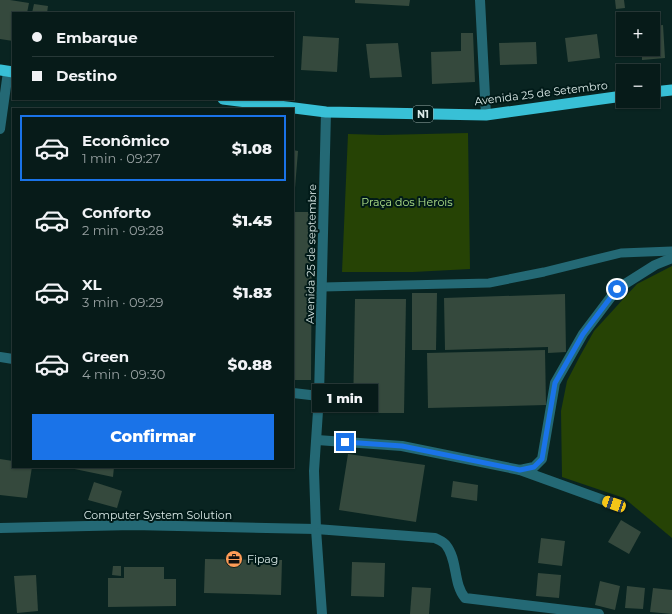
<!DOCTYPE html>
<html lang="pt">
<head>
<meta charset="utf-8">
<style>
  :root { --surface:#071b19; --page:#102422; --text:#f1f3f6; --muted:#98a1a2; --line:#283938; --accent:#1a73e8 }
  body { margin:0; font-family:Montserrat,sans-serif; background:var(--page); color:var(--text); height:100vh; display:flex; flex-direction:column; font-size:15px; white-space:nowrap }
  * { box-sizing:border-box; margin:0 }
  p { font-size:13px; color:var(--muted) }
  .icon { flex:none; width:22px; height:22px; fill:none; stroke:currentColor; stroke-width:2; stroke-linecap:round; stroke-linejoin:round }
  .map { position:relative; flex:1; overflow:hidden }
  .drawer { position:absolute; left:12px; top:108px; width:282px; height:360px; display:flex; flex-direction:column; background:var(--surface); border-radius:0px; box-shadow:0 1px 3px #0004,0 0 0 1px var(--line) }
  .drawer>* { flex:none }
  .top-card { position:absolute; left:12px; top:12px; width:282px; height:88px; border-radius:0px; box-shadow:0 1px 3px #0004,0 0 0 1px var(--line); display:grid; align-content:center; height:88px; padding:0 20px; background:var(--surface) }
  .controls { position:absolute; left:616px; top:12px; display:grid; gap:8px }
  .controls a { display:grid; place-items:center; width:44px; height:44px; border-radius:0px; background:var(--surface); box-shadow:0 1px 3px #0004,0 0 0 1px var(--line); font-size:20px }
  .end { position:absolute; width:18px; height:18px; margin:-9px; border:5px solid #1a73e8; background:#fff; box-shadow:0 0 0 2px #fff }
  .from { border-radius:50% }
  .bubble { position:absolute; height:28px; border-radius:0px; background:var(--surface); box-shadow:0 1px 3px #0004,0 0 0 1px var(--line); font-size:13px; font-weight:800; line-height:28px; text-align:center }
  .car { position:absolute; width:12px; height:24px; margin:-12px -6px; border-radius:5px; box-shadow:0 0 3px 1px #0007; background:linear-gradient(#f5c518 24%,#345 0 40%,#f5c518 0 76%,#345 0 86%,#f5c518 0) }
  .top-card b { display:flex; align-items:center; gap:14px; height:38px; font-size:15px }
  .top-card b+b { border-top:1px solid var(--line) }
  .top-card i { width:10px; height:10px; background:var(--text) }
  ul { padding:7px 0 0; list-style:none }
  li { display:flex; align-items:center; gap:12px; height:66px; margin:0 8px 6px; padding:0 12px; border:2px solid transparent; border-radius:0px }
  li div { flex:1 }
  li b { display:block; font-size:15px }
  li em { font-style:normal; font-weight:800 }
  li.current { border-color:var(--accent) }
  li>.icon { width:36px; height:36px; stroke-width:1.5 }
  .primary-button { display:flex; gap:8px; margin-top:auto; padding:8px 20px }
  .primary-button a { flex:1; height:46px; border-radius:0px; background:var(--accent); color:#fff; font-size:16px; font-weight:800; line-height:46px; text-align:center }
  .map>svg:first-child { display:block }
  .green { fill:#264305 }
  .building { fill:#35493d }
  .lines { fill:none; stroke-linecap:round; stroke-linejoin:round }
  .service { stroke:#246975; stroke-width:9 }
  .minor { stroke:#246975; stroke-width:10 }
  .trunk { stroke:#38c0d6; stroke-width:11 }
  .route { stroke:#1a73e8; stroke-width:5 }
  .labels { text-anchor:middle; stroke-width:4; stroke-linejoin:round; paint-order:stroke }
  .shield { fill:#011a18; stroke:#99aba9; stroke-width:1 }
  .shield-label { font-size:10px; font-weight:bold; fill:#dae9e7 }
  .street-label { font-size:11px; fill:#dae9e7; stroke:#011a18 }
  .park-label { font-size:11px; fill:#afe189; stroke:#011a18 }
  .poi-label { font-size:11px; fill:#dae9e7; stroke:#011a18; text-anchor:start }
</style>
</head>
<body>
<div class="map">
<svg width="672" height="614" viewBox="0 0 672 614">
  <rect width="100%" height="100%" fill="#092421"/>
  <g class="green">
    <polygon points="468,133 470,269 413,272 342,272 348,134 382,135"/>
    <polygon points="672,266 672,538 624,498 562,477 561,411 567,381 580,356 594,331 637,284"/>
  </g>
  <g class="building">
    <polygon points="0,0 10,0 29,3 27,13 13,13 13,41 0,39"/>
    <polygon points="355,0 410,0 409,6 355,3"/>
    <polygon points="615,0 624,0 625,8 616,9"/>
    <polygon points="34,4 48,6 47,13 32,13"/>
    <polygon points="663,25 665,58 642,60 642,49 653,49 653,26"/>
    <polygon points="461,33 473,33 475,82 432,84 431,52 461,51"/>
    <polygon points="597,34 600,58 568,62 565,38"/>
    <polygon points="303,36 339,38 337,72 301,70"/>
    <polygon points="536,42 537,64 500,65 499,43"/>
    <polygon points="398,43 402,77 370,78 366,44"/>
    <polygon points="293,150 298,151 295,188 293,187"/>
    <polygon points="293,212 312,212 311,380 293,380"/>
    <polygon points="412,293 437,293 436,350 412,350"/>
    <polygon points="565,294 566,352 548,353 548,347 445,350 444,298"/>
    <polygon points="355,299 406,299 404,413 353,413"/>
    <polygon points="545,350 546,405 428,408 427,353"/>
    <polygon points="348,454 425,465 416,522 339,510"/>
    <polygon points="0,459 13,461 13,467 32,467 27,498 0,495"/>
    <polygon points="65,467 114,467 113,477"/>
    <polygon points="453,481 478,485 477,501 451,497"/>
    <polygon points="94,482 122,491 117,508 88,500"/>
    <polygon points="621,520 641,532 629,554 608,542"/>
    <polygon points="541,538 565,541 562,566 538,563"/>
    <polygon points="205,559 282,560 281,595 204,593"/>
    <polygon points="352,562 385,563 384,597 351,596"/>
    <polygon points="113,566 121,566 121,576 112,575"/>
    <polygon points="124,567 164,567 164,579 176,579 176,606 108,607 108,578 124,578"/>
    <polygon points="538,573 561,575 559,598 536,596"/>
    <polygon points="36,575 38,611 17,613 14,576"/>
    <polygon points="600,581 620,586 615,610 595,605"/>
    <polygon points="627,586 645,588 643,609 625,608"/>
    <polygon points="412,587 431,588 429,614 410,614"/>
    <polygon points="653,588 672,590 672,614 650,612"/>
  </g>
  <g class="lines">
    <polyline class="service" points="323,287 489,283 544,272 621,253 672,251"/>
    <g class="minor">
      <polyline points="480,0 486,115"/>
      <polyline points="0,129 8,72"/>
      <polyline points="0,357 13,359"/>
      <polyline points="293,393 319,396"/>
      <polyline points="317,440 402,446 520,470 534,467 542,459 555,383 583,334 617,289 655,265 672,258"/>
      <polyline points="520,470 614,504"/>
      <path d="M 0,528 L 133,525 L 316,529 L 435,538 C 439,540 444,542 446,545 C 458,560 453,584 465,598 L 599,614"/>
      <polyline points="322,614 316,529 314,471 319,396 326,112"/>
    </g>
    <g class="trunk">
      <polyline points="0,70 13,72"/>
      <polyline points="653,92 672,90"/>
      <polyline points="223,99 326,112 486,115 623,96"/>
    </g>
  </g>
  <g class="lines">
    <polyline class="route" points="345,442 402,446 520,470 534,467 542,459 555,383 583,334 617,289"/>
  </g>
  <defs>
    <g id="office-disc" transform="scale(0.9)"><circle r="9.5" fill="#fe9c57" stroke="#011a18"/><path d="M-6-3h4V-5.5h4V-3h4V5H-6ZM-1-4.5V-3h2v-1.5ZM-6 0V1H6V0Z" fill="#111"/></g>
  </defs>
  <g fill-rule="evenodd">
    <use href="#office-disc" x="234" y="559"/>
  </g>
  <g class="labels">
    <rect class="shield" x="413" y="106" width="20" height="16" rx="3"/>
    <g class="shield-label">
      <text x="423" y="118">N1</text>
    </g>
    <g class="street-label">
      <text transform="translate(541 93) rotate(-7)" y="4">Avenida 25 de Setembro</text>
      <text transform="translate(311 254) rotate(-89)" y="4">Avenida 25 de septembre</text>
      <text x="158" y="519">Computer System Solution</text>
    </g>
    <g class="park-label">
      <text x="407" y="206">Praça dos Herois</text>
    </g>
    <g class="poi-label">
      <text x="247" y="563">Fipag</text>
    </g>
  </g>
</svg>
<div class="controls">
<a>+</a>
<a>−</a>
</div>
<i class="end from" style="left:617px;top:289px"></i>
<i class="end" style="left:345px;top:442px"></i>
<div class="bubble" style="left:312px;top:384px;width:66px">1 min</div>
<i class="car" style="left:614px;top:504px;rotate:289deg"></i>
<div class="top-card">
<b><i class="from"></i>Embarque</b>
<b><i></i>Destino</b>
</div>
<section class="drawer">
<ul>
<li class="current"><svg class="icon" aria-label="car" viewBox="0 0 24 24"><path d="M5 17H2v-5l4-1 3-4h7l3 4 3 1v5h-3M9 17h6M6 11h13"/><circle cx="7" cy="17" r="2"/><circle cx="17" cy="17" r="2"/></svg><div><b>Econômico</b><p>1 min · 09:27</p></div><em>$1.08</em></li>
<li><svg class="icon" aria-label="car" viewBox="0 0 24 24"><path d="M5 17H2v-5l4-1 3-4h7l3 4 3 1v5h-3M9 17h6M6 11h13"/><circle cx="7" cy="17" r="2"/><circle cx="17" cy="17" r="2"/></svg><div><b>Conforto</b><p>2 min · 09:28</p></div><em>$1.45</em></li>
<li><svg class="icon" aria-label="car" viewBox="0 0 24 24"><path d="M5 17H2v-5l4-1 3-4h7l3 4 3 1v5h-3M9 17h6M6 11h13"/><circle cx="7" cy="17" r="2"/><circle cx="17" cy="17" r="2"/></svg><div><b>XL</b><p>3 min · 09:29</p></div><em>$1.83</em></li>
<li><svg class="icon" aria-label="car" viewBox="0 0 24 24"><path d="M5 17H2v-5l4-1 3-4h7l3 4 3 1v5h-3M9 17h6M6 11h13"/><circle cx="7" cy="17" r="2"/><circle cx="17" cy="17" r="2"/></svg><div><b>Green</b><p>4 min · 09:30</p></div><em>$0.88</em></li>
</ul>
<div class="primary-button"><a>Confirmar</a></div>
</section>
</div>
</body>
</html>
